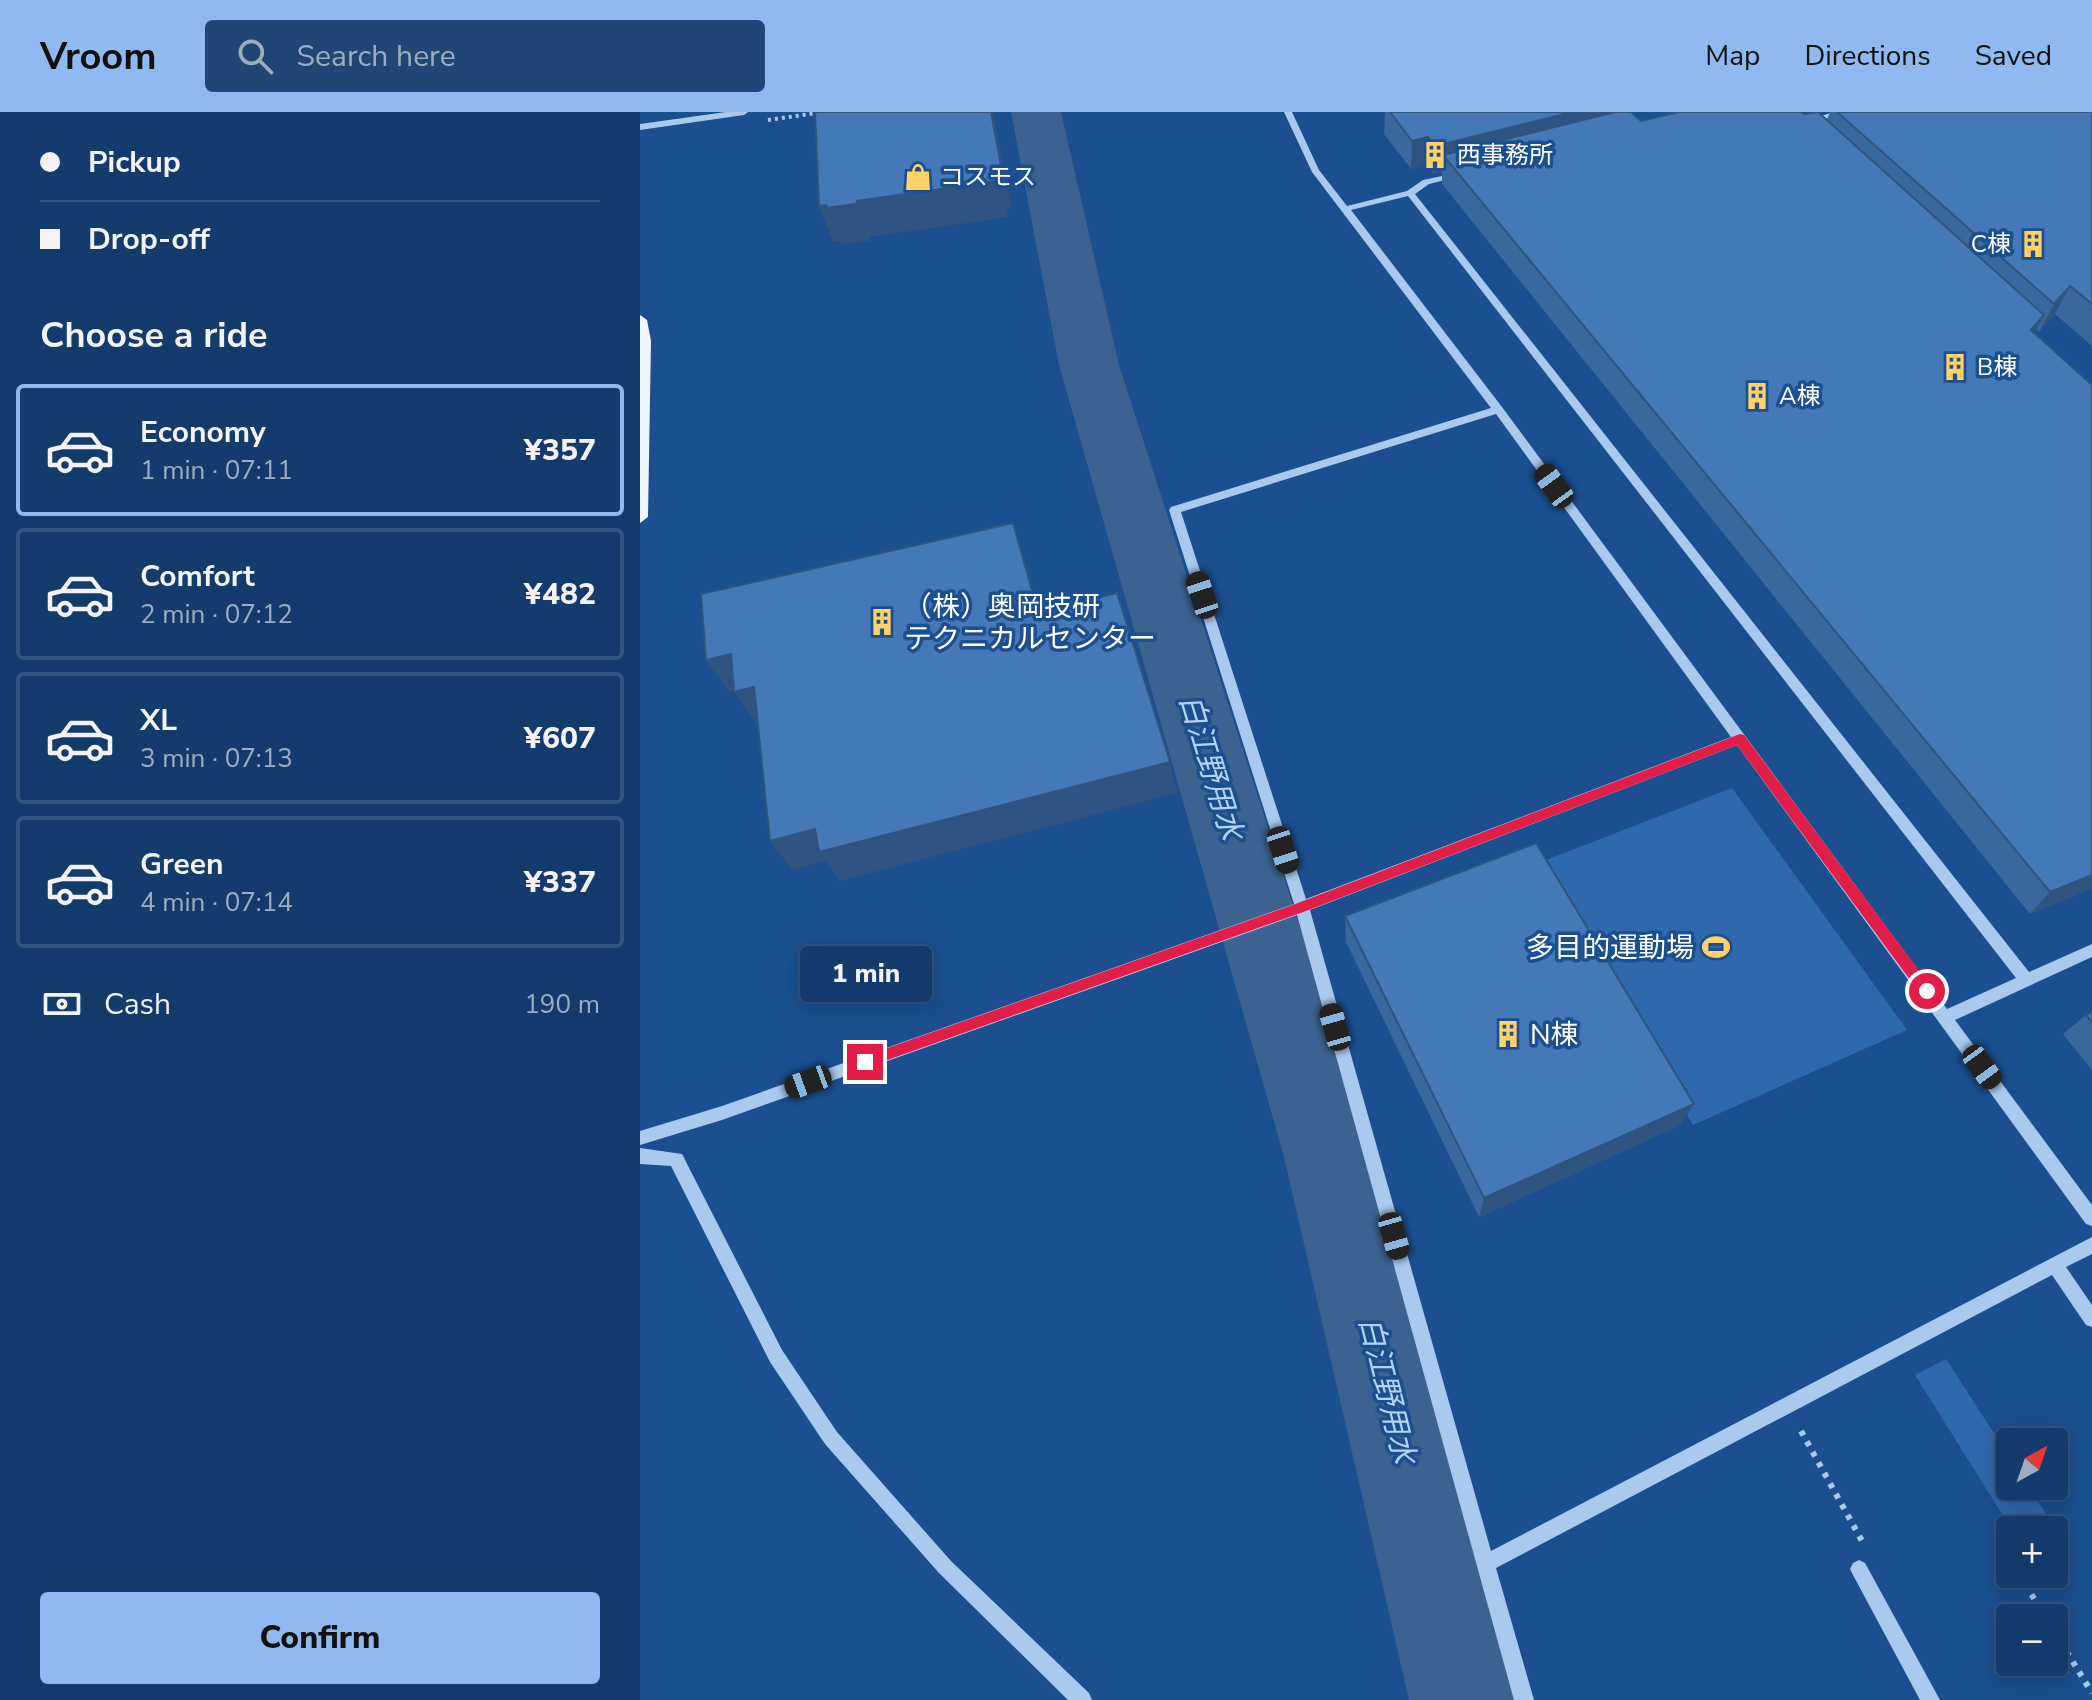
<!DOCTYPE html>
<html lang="en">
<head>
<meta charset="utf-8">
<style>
  :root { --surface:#143b6b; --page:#214673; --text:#f1f3f6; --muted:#9dadc1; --line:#33557e; --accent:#90b9f0 }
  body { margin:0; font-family:"Nunito Sans","Noto Sans JP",sans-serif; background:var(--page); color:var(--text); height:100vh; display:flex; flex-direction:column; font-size:30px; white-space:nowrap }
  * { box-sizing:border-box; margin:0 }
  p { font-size:26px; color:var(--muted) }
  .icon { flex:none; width:44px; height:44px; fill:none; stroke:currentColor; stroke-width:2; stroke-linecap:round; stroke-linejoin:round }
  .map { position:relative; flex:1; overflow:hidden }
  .drawer { display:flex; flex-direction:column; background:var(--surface); width:640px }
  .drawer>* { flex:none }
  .guide { display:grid; align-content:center; height:176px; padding:0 40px; background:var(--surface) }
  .needle { width:52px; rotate:40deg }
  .buttons { position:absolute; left:1356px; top:1316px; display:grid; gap:16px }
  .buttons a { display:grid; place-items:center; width:72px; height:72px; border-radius:8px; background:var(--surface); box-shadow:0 4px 20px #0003,0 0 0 2px var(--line); font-size:40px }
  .end { position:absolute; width:36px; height:36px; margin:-18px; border:10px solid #e11d48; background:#fff; box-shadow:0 0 0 4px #fff }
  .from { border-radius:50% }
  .bubble { position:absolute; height:56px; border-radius:8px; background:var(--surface); box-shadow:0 4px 20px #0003,0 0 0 2px var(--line); font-size:26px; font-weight:800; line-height:56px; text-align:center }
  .car { position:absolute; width:24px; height:48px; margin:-24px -12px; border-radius:10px; box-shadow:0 0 6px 2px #0007; background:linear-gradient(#222 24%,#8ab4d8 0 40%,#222 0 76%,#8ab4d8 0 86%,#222 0) }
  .guide b { display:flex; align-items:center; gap:28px; height:76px; font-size:30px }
  .guide b+b { border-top:2px solid var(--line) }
  .guide i { width:20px; height:20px; background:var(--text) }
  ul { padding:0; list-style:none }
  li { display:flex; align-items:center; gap:24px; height:132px; margin:0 16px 12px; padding:0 24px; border:4px solid var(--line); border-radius:8px }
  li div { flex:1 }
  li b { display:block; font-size:30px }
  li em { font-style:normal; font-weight:800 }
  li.selected { border-color:var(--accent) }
  li>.icon { width:72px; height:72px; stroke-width:1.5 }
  h2 { padding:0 40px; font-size:36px; line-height:96px }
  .pay { display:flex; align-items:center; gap:20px; height:88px; padding:0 40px; font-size:30px }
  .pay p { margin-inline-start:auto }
  .cta { display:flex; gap:16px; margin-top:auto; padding:16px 40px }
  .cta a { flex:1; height:92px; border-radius:8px; background:var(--accent); color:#111; font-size:32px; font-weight:800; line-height:92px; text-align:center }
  header { display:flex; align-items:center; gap:48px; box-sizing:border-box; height:112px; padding:0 40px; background:var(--accent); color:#111 }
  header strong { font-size:38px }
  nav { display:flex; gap:44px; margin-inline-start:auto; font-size:28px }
  .search { width:560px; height:72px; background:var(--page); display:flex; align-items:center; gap:20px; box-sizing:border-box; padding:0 28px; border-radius:8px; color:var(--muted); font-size:30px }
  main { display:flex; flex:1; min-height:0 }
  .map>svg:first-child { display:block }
  .green { fill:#2e69ad }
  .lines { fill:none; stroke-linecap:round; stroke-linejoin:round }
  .river { fill:#3c6290; fill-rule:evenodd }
  .path-far1 { stroke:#a9c9ee; stroke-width:4; stroke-dasharray:3 4; stroke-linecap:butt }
  .path { stroke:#a9c9ee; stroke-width:6; stroke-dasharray:5 7; stroke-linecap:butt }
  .minor { fill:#a9c9ee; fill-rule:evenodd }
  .major { fill:#f0f6ff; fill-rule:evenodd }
  .wall { fill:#3a679d }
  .shaded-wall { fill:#305480 }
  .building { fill:#4478b7; stroke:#305480; stroke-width:2 }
  .route { fill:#e11d48 }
  .labels { text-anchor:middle; stroke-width:7; stroke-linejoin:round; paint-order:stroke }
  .far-poi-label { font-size:24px; fill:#fff; stroke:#1b4f8f; text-anchor:start }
  .poi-label { font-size:28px; fill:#fff; stroke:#1b4f8f; text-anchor:start }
  .water-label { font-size:30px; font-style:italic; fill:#b5d3f5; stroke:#1b4f8f }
</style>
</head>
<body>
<header>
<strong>Vroom</strong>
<div class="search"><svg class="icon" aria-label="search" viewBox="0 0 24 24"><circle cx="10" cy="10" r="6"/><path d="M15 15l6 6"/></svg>Search here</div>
<nav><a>Map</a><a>Directions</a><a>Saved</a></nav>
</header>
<main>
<section class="drawer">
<div class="guide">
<b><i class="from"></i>Pickup</b>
<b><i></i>Drop-off</b>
</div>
<h2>Choose a ride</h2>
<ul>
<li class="selected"><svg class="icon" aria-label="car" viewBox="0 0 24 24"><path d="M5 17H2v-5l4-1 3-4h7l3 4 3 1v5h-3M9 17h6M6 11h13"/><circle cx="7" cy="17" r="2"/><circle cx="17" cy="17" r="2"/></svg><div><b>Economy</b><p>1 min · 07:11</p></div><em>¥357</em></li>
<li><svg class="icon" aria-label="car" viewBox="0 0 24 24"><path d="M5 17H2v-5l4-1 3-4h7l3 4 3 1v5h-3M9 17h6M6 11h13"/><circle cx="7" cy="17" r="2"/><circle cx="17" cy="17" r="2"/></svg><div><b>Comfort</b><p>2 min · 07:12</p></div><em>¥482</em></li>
<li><svg class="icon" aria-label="car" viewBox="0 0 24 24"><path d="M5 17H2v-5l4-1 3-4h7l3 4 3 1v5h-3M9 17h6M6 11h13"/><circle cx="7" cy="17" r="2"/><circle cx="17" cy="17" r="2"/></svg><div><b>XL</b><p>3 min · 07:13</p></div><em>¥607</em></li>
<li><svg class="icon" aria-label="car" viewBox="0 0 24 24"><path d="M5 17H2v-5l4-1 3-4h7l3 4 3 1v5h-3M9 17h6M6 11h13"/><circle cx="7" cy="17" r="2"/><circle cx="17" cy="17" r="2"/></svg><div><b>Green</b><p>4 min · 07:14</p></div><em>¥337</em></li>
</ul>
<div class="pay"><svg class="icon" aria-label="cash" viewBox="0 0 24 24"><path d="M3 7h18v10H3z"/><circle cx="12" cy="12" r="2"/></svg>Cash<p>190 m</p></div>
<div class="cta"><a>Confirm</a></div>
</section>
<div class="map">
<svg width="1452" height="1588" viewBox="0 0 1452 1588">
  <rect width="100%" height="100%" fill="#1b4f8f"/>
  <g class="green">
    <polygon points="1092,676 1267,918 1053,1013 893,753"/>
    <polygon points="1306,1247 1370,1346 1370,1374 1388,1374 1423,1428 1414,1434 1414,1418 1372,1418 1275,1263"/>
  </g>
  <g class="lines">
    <polygon class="river" points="371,0 421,0 479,253 734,1045 879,1588 769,1588 644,1045 419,253"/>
    <polyline class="path-far1" points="128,8 184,0"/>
    <g class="path">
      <polyline points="1161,1319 1222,1429"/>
      <polyline points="1379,1462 1406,1506"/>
      <polyline points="1414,1519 1452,1581"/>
    </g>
    <g class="minor">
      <polygon points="86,0 108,0 104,3 0,18 0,12"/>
      <path d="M 644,0 L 652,0 L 679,58 L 707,94 L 767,79 L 783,68 L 821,60 L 821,64 L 789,72 L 775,82 L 1389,860 L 1452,832 L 1452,845 L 1315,908 L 1452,1093 L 1452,1114 L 1446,1112 L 1097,633 L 670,798 L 851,1439 L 1452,1125 L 1452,1142 L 1426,1155 L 1452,1193 L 1452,1215 L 1446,1213 L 1412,1163 L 856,1456 L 894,1588 L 874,1588 L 657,803 L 82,1008 L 0,1033 L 0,1019 L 82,994 L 654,792 L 529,398 L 531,395 L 851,296 L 672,60 ZM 768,84 L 1376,866 L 1307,897 L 862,295 L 711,98 ZM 856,302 L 1091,625 L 666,787 L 541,400 Z"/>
      <polygon points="1194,0 1209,0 1165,13 1161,10"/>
      <polygon points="0,1036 42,1042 142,1238 197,1320 311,1449 449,1581 452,1588 428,1588 299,1461 185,1332 130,1250 31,1054 0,1052"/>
      <polygon points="1219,1448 1225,1451 1300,1588 1280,1588 1213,1463 1210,1457 1213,1451"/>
    </g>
    <polygon class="major" points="0,203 7,208 11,229 8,405 0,411"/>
  </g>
  <g class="wall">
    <polygon points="745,0 991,0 1001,9 1164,2 1187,8 1190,0 1452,0 1452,234 1415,202 1399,220 1396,218 1394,221 1452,776 1390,802 802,72 802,60 794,62 787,53 771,57 744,22"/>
    <polygon points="705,804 1040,1013 839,1105 706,830"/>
    <polygon points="1452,900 1452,958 1423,922 1446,903"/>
  </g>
  <g class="shaded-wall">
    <polygon points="351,0 353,0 372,96 367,97 368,105 230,125 230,129 201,132 200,129 193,130 179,94 217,89"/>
    <polygon points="932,0 977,0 803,43 802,60 794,62 795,34"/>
    <polygon points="788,25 787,53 771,57 772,29"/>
    <polygon points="1430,174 1415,202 1399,220 1414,192"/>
    <polygon points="1404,203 1389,231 1391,218"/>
    <polygon points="373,411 384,446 409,533 398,500"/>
    <polygon points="91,542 112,575 89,580 66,548"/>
    <polygon points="114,575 135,607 116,612 94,580"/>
    <polygon points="530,650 537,681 199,769 185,749 152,758 130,729 175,717"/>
    <polygon points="1452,763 1452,776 1390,802 1410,780"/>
    <polygon points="1054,992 1040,1013 839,1105 844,1086"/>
  </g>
  <g class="building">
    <polygon points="175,0 351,0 362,59 357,60 359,69 217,89 216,92 187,96 186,93 179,94"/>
    <polygon points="750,0 932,0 795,34 788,25 772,29"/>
    <polygon points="975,0 991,0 1001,9 1039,0 1161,0 1164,2 1178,0 1404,203 1391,218 1452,273 1452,763 1410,780 803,43"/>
    <polygon points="1197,0 1452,0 1452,192 1430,174 1414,192"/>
    <polygon points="373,411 398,500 477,481 530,650 179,740 175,717 130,729 114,575 94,580 91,542 66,548 61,482"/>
    <polygon points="896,731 1054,992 844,1086 705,804"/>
    <polygon points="1452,900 1452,910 1446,903"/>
  </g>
  <polygon class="route" points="1100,622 1104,623 1291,875 1291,884 1282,884 1097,633 666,799 225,956 218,950 225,944 658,791"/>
  <defs>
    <g id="building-bare" transform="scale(2.16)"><path d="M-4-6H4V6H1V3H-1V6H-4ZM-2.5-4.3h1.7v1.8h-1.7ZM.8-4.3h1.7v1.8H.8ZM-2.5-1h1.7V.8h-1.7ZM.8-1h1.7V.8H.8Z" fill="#ffd166" stroke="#1b4f8f" stroke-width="2.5" paint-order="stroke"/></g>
    <g id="shop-bare" transform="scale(2.16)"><path d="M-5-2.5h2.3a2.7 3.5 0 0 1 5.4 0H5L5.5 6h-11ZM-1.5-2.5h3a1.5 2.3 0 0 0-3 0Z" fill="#ffd166" stroke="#1b4f8f" stroke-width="2.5" paint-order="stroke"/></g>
    <g id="stadium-bare" transform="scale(2.16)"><path d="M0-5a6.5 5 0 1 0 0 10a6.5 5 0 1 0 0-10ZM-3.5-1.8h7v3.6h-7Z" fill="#ffd166" stroke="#1b4f8f" stroke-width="2.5" paint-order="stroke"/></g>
  </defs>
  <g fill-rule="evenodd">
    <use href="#building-bare" x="795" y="43"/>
    <use href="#shop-bare" x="278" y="65"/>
    <use href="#building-bare" x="1393" y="132"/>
    <use href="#building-bare" x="1315" y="255"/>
    <use href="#building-bare" x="1117" y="284"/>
    <use href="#building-bare" x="242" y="510"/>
    <use href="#stadium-bare" x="1076" y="835"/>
    <use href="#building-bare" x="868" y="922"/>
  </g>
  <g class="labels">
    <g class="far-poi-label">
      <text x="817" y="51">西事務所</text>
      <text x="300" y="73">コスモス</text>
      <text x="1371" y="140" text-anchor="end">C棟</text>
      <text x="1337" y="263">B棟</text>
      <text x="1139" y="292">A棟</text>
    </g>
    <g class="poi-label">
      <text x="264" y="504">（株）奥岡技研<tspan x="264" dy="32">テクニカルセンター</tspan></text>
      <text x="1054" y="845" text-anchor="end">多目的運動場</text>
      <text x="890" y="932">N棟</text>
    </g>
    <g class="water-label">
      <text transform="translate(571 655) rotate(73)" y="10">白江野用水</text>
      <text transform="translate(747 1278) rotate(76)" y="10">白江野用水</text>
    </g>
  </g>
</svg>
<div class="buttons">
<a><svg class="needle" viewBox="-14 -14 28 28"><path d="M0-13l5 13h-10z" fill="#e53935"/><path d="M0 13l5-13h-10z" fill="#9dadc1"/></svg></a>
<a>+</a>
<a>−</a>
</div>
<i class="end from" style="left:1287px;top:879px"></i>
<i class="end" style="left:225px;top:950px"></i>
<div class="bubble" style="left:160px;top:834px;width:132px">1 min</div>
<i class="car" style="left:914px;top:374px;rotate:324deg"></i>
<i class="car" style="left:562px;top:483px;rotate:342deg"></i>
<i class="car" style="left:643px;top:738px;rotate:162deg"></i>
<i class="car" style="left:695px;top:915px;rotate:344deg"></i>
<i class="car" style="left:1342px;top:955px;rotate:144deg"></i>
<i class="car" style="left:168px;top:970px;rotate:250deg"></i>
<i class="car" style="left:754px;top:1124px;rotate:164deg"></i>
</div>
</main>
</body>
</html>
